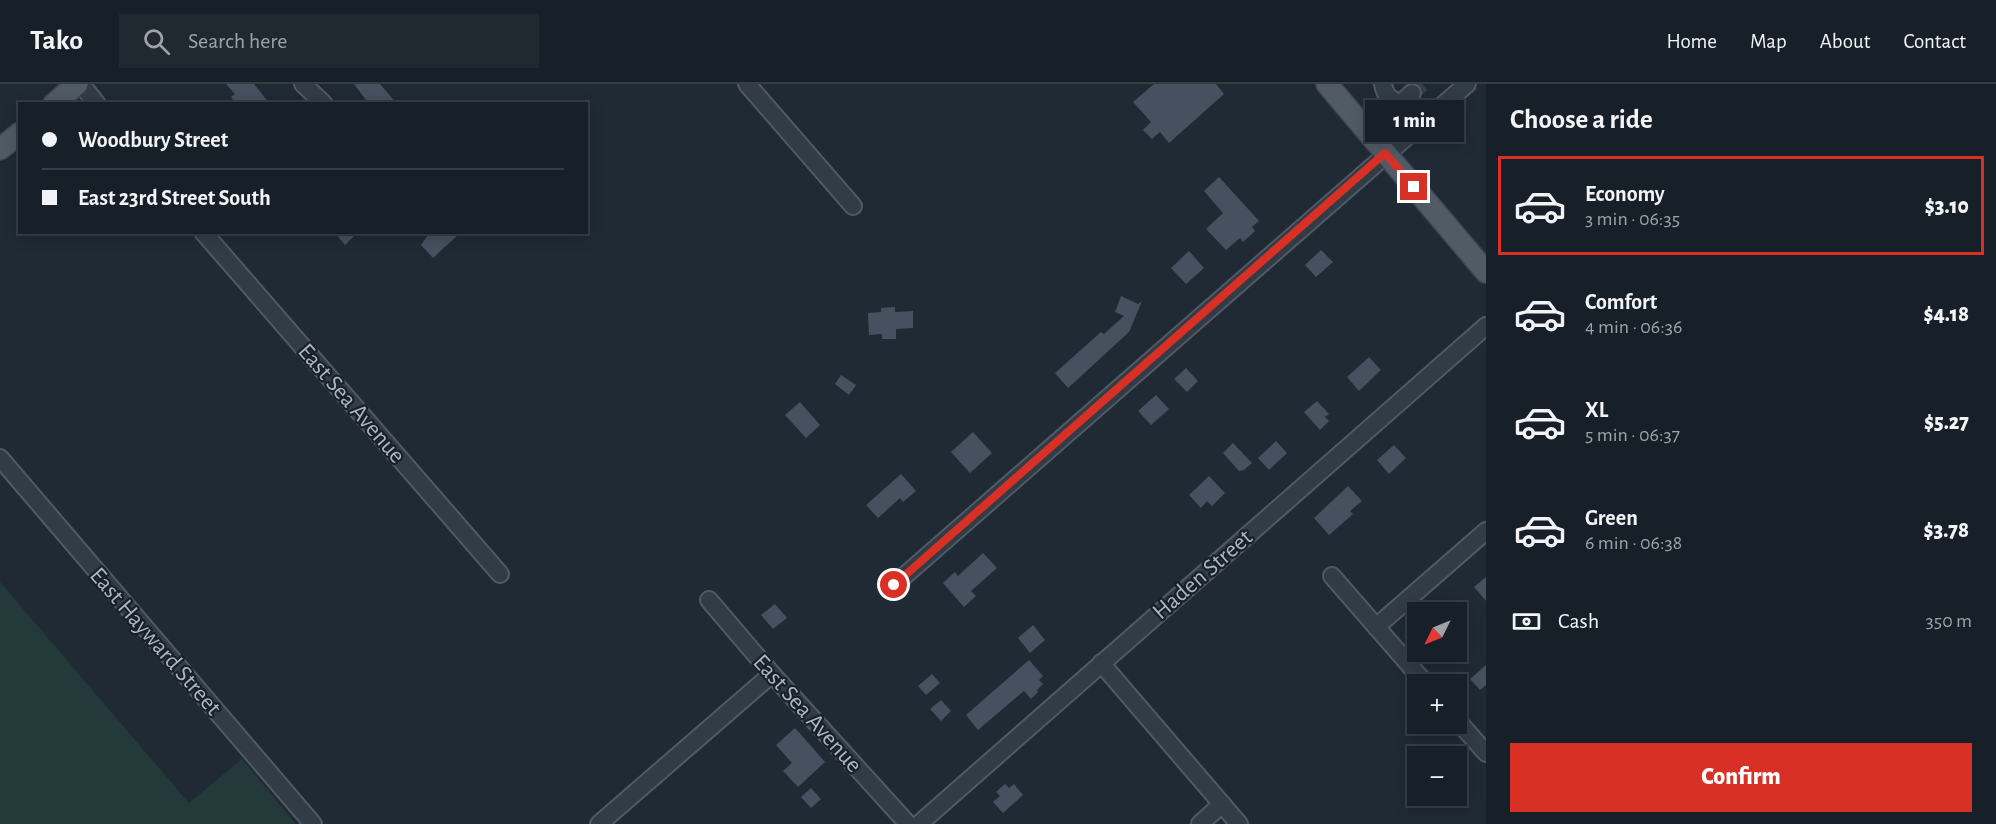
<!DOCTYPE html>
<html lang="en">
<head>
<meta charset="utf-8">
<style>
  :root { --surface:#172028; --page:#202830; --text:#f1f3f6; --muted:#9ea3a8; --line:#363e45; --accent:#d93025 }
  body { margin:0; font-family:"Alegreya Sans",sans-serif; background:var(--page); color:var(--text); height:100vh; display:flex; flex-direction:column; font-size:22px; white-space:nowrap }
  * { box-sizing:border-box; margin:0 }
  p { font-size:20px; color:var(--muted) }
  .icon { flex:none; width:33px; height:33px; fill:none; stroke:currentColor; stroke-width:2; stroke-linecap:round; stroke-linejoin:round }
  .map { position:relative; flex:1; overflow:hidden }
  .panel { display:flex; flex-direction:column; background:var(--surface); width:510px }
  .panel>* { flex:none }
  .top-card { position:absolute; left:18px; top:18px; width:570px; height:132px; border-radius:0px; box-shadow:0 3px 15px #0003,0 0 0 2px var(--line); display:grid; align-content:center; height:132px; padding:0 24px; background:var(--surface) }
  .needle { width:39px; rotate:227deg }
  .tools { position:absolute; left:1407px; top:518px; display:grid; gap:12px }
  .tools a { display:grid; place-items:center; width:60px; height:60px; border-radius:0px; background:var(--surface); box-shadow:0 3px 15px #0003,0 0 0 2px var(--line); font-size:30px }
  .end { position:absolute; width:27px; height:27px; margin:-14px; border:8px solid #d93025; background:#fff; box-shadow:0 0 0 3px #fff }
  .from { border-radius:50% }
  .bubble { position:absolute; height:42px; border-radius:0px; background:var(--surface); box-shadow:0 3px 15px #0003,0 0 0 2px var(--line); font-size:20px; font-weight:800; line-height:42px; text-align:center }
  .top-card b { display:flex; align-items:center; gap:21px; height:57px; font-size:22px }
  .top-card b+b { border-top:2px solid var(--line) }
  .top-card i { width:15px; height:15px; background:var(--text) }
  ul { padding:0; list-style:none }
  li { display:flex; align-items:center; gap:18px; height:99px; margin:0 12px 9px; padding:0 12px; border:3px solid transparent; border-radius:0px }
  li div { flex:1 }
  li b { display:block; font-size:22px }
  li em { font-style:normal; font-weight:800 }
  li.on { border-color:var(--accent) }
  li>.icon { width:54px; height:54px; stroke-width:1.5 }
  h2 { padding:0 24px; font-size:27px; line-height:72px }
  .pay { display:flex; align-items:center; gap:15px; height:66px; padding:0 24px; font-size:22px }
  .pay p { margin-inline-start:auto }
  .cta { display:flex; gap:12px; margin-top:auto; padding:12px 24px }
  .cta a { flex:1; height:69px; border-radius:0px; background:var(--accent); color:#fff; font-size:24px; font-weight:800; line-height:69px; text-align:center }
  header { display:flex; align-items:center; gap:36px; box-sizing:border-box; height:84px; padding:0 30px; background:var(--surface); border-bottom:2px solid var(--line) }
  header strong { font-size:28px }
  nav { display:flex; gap:33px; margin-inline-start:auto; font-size:21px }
  .search { width:420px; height:54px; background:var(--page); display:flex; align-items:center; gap:15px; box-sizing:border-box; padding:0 21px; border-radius:0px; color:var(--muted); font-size:22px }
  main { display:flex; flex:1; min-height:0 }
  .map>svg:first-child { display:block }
  .green { fill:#243939 }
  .building { fill:#45515f }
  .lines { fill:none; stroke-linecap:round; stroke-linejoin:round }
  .minor-tunnel { stroke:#343f4a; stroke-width:16; stroke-dasharray:16 8; stroke-linecap:butt }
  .minor-casing { stroke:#505964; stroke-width:20 }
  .major-casing { stroke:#3c4550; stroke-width:24 }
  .minor { stroke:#323c46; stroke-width:16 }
  .major { stroke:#505b66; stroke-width:21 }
  .route { stroke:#d93025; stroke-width:8 }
  .labels { text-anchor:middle; stroke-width:4.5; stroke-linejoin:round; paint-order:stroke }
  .street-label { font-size:24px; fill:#acb6c3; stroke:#18212a }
</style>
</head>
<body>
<header>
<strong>Tako</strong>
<div class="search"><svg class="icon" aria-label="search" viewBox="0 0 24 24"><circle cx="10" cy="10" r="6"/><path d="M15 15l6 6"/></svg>Search here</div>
<nav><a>Home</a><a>Map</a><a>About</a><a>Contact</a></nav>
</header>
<main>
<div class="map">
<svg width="1486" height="740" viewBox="0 0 1486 740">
  <rect width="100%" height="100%" fill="#1f2a35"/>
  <polygon class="green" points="0,498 189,719 242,675 296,740 0,740"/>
  <g class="building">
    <polygon points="226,0 254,0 270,20 236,20 231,13 235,10"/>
    <polygon points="354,0 380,0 397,20 369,20"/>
    <polygon points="1154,0 1216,0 1224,10 1169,59 1160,48 1152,55 1143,46 1151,38 1133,18"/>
    <polygon points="1219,93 1259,137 1252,143 1255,147 1243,158 1240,154 1226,166 1206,145 1223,129 1204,107"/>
    <polygon points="334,148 358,148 345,161"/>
    <polygon points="430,148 461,148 433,174 421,161"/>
    <polygon points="1321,166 1333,178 1316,193 1305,181"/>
    <polygon points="1189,167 1204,184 1186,200 1171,184"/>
    <polygon points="1121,212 1138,220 1142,217 1129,248 1068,304 1055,289 1101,248 1104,250 1124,232 1115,228"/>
    <polygon points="895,223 895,228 913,227 913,244 896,245 896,255 882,255 882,250 869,251 868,229 881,228 881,224"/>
    <polygon points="1369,273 1381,286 1359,307 1347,293"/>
    <polygon points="1186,284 1198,297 1187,308 1174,295"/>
    <polygon points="841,291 856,301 849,311 835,300"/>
    <polygon points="1156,311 1169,325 1151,341 1138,327"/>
    <polygon points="1317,317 1329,330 1325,333 1329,337 1320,346 1304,328"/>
    <polygon points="800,318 820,341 806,354 785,331"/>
    <polygon points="973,348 992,369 970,389 951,368"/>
    <polygon points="1276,357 1287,369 1269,386 1258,374"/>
    <polygon points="1233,359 1252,379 1244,386 1239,387 1223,369"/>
    <polygon points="1394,361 1406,374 1389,390 1377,376"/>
    <polygon points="901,390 916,407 903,418 900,414 878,434 866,421"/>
    <polygon points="1209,392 1225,409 1212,422 1207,417 1201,424 1189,411"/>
    <polygon points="1348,402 1362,417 1350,427 1353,430 1329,451 1314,434"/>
    <polygon points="983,469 997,484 971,507 976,512 964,523 943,499 955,488 958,492"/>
    <polygon points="1486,493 1486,517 1474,503"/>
    <polygon points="775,520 787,534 773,545 761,531"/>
    <polygon points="1033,541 1045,556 1030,569 1018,554"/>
    <polygon points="1029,576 1043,592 1039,596 1043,600 1037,606 1038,608 1031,615 1024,607 978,646 966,631"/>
    <polygon points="1486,581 1486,601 1480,606 1470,595"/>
    <polygon points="932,590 940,599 926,611 918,602"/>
    <polygon points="941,616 951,627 941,637 930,625"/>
    <polygon points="795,644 825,678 798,703 783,687 792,679 776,661"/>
    <polygon points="1005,700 1009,704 1014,700 1023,711 1003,729 993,718 1000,712 996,708"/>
    <polygon points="811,704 821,715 811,724 801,713"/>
  </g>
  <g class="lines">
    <polyline class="minor-tunnel" points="1412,9 1422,0"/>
    <g class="minor-casing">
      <g id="minor">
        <polyline points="81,0 97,20"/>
        <polyline points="303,0 324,20"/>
        <polyline points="747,0 853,122"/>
        <path d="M 1383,0 C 1385,12 1390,16 1401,19 L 1412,9"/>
        <polyline points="203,148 500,490"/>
        <polyline points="0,374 313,740"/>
        <polyline points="1332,492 1426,600"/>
        <polyline points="894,501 1467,0"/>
        <polyline points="709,516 772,590 908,740"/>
        <polyline points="1376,543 1486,447"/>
        <polyline points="1101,579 1239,740"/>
        <polyline points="1456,635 1486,669"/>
        <polyline points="599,740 772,590"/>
        <polyline points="919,740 1486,242"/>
        <polyline points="1200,740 1222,720"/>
      </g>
    </g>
    <g class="major-casing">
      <g id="major">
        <polyline points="1327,0 1486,188"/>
        <polyline points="54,20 77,0"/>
        <polyline points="0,65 20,49"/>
      </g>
    </g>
    <use href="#minor" class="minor"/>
    <use href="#major" class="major"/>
  </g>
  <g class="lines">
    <polyline class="route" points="894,501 1385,69 1414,103"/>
  </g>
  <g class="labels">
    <g class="street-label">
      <text transform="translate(352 319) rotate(49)" y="8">East Sea Avenue</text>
      <text transform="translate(1202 490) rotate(-41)" y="8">Haden Street</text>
      <text transform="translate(156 557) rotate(49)" y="8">East Hayward Street</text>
      <text transform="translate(808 629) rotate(48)" y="8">East Sea Avenue</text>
    </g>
  </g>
</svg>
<div class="tools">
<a><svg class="needle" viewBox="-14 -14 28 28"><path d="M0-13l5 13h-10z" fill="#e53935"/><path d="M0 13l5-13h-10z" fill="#9ea3a8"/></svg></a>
<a>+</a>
<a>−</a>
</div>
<i class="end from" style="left:894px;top:501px"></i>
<i class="end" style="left:1414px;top:103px"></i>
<div class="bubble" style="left:1365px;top:16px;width:99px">1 min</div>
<div class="top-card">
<b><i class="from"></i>Woodbury Street</b>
<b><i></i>East 23rd Street South</b>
</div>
</div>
<section class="panel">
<h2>Choose a ride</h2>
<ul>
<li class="on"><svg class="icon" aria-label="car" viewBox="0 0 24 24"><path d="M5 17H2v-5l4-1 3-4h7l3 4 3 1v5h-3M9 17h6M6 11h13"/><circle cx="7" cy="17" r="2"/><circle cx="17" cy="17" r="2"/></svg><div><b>Economy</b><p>3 min · 06:35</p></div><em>$3.10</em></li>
<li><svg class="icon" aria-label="car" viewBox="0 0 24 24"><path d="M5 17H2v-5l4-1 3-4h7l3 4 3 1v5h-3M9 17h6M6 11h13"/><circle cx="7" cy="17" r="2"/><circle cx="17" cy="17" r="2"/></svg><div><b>Comfort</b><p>4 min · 06:36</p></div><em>$4.18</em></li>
<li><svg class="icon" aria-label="car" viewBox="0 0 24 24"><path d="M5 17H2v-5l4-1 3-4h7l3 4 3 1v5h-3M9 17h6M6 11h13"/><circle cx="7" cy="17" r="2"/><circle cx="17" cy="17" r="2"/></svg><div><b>XL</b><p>5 min · 06:37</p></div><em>$5.27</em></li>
<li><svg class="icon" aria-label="car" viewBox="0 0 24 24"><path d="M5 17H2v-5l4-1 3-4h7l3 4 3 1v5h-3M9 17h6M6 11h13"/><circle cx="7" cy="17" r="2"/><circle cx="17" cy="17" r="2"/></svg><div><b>Green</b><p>6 min · 06:38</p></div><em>$3.78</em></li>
</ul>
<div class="pay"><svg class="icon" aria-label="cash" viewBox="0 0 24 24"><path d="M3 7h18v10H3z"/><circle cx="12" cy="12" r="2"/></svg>Cash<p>350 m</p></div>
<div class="cta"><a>Confirm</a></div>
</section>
</main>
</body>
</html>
